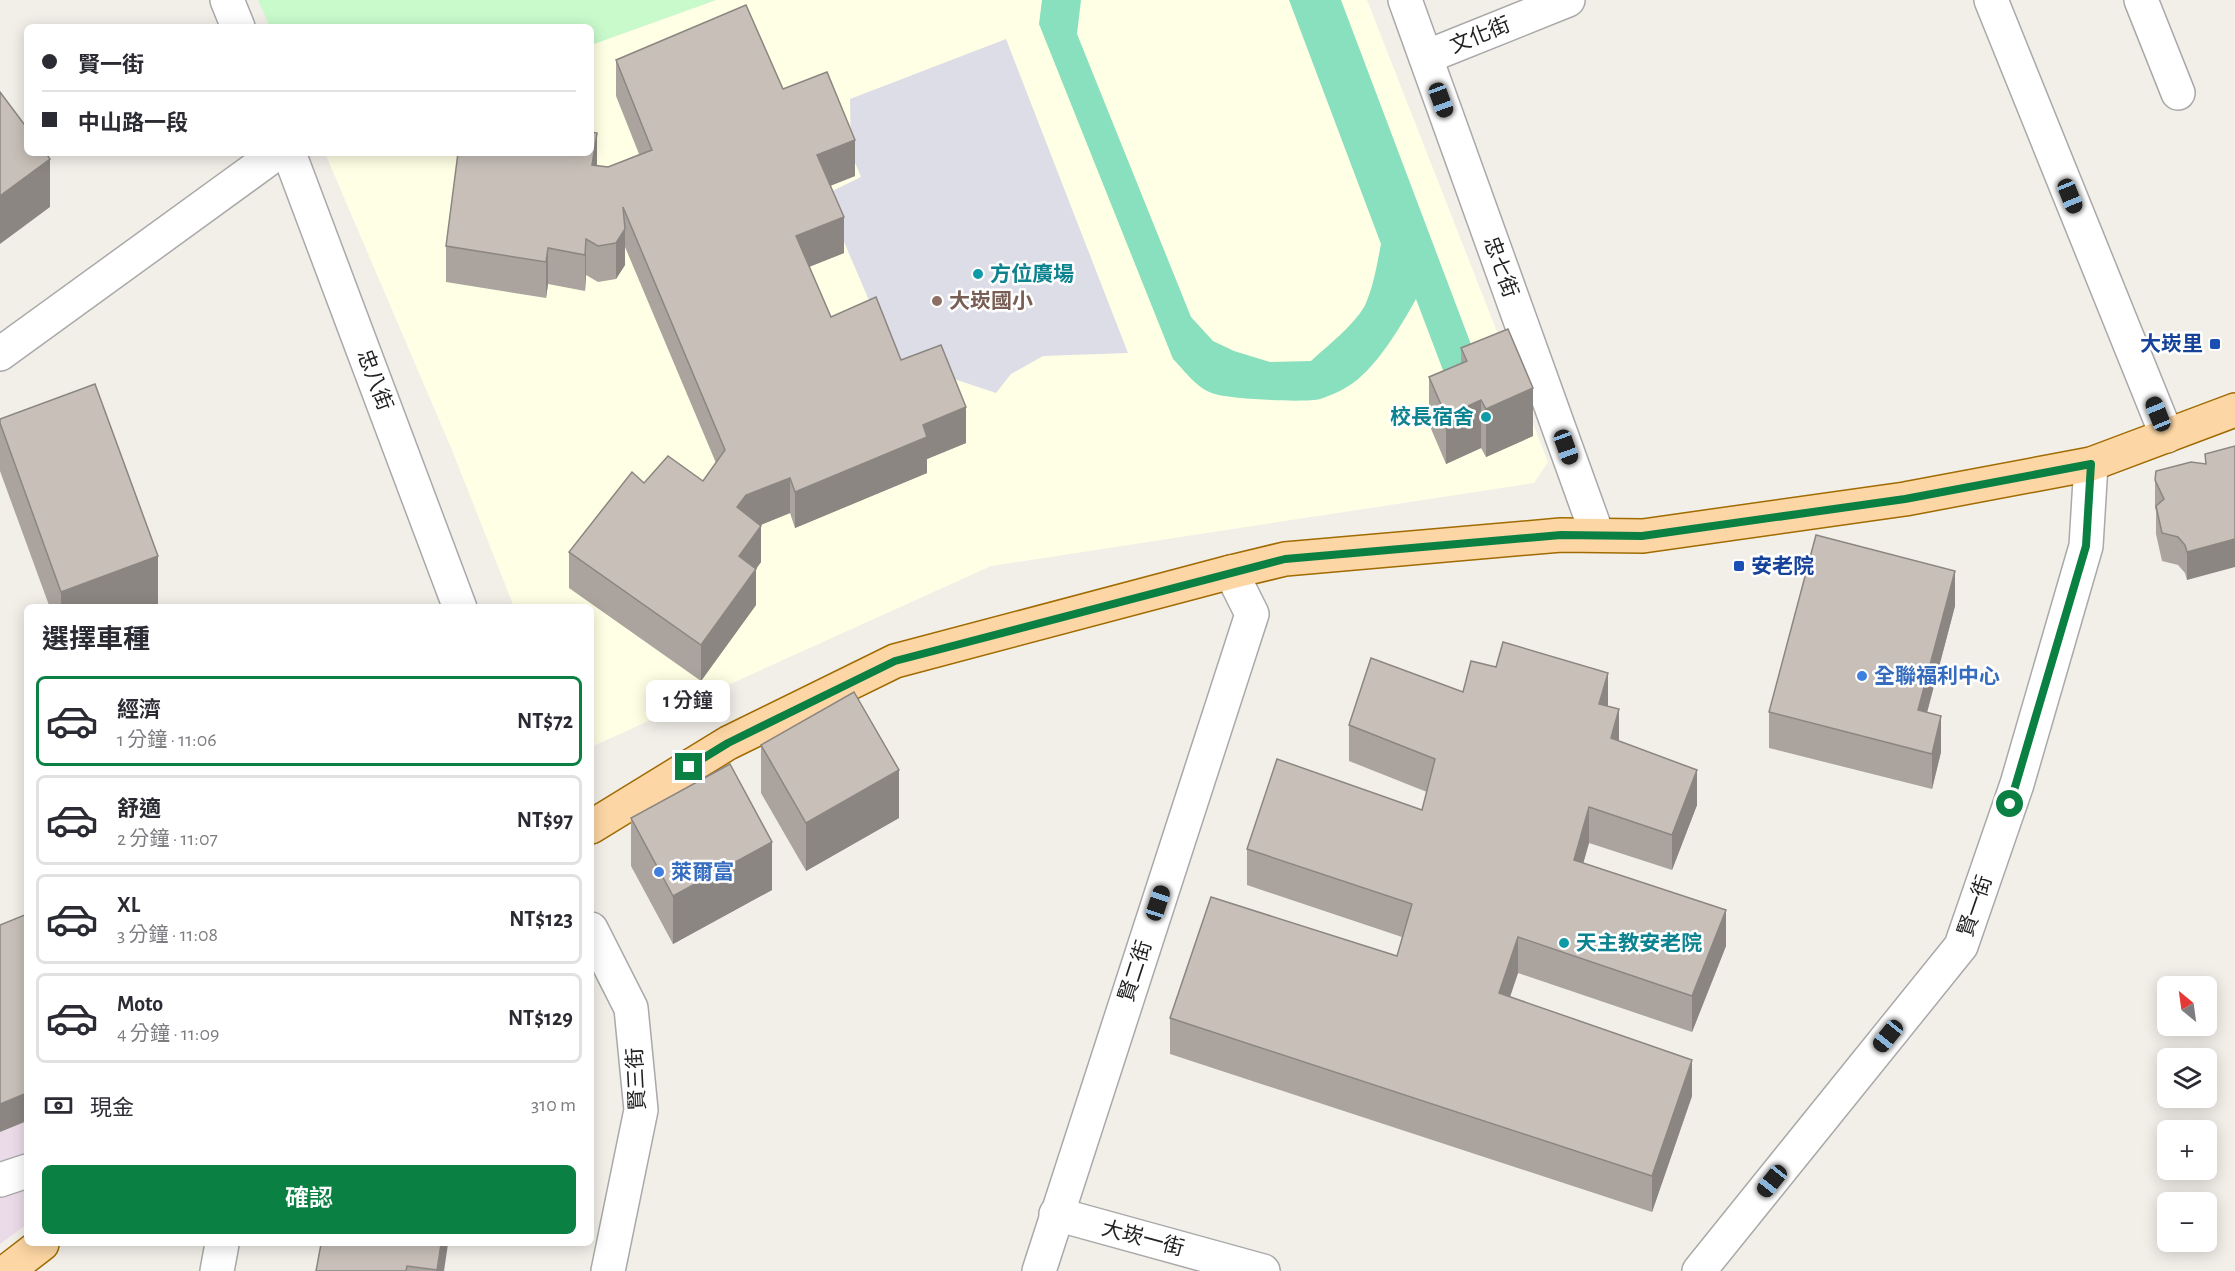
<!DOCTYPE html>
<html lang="zh-TW">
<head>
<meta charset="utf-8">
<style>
  :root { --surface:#fff; --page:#f7f7f7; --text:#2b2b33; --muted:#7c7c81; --line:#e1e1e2; --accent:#0b8043 }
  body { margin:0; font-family:"Alegreya Sans","Noto Sans TC",sans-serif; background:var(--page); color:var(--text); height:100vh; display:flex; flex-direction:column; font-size:22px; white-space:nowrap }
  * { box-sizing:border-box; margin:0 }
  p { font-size:20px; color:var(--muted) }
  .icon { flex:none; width:33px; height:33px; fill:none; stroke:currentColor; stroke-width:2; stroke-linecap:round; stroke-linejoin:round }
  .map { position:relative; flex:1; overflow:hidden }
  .sheet { position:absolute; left:24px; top:604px; width:570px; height:642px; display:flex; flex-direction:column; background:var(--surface); border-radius:9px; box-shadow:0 3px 15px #0003 }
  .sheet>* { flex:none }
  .top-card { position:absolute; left:24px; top:24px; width:570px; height:132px; border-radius:9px; box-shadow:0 3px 15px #0003; display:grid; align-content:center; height:132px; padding:0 18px; background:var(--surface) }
  .needle { width:39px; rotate:331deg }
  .buttons { position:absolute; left:2157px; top:976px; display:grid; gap:12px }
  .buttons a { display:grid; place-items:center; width:60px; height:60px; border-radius:9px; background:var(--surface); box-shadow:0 3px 15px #0003; font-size:30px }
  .end { position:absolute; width:27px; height:27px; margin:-14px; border:8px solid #0b8043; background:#fff; box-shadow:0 0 0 3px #fff }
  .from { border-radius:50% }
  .bubble { position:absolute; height:42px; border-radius:9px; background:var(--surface); box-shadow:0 3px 15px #0003; font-size:20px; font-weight:600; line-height:42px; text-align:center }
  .car { position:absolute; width:18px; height:36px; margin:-18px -9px; border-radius:8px; box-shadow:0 0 4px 2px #0007; background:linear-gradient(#222 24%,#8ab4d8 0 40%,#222 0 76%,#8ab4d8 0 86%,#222 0) }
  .top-card b { display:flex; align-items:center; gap:21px; height:57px; font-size:22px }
  .top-card b+b { border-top:2px solid var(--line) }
  .top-card i { width:15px; height:15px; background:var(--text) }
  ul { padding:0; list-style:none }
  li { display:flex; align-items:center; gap:18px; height:90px; margin:0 12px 9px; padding:0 6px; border:3px solid var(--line); border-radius:9px }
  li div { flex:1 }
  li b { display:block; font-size:22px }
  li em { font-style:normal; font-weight:600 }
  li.current { border-color:var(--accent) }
  li>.icon { width:54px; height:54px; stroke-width:1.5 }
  h2 { padding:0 18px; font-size:27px; line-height:72px }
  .pay { display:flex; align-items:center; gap:15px; height:66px; padding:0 18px; font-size:22px }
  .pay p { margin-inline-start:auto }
  .button { display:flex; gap:12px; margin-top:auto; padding:12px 18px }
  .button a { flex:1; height:69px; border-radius:9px; background:var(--accent); color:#fff; font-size:24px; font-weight:600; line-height:69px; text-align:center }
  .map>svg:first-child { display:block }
  .industrial { fill:#ebdbe8 }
  .education { fill:#ffffe5 }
  .park { fill:#c8facc }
  .pitch { fill:#88e0be }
  .plaza { fill:#dddde8 }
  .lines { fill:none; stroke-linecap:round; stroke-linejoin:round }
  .minor-casing { stroke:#a9a9a9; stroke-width:36 }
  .major-casing { stroke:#a06b00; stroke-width:36 }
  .minor { stroke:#fff; stroke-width:33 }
  .major { stroke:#fcd6a4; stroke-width:33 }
  .wall { fill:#aba49e }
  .shaded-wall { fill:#8b8681 }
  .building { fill:#c7bfb8; stroke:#8b8681; stroke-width:1.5 }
  .route { stroke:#0b8043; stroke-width:8 }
  .culture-dot { fill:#0f9aa8; stroke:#fff; stroke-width:2 }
  .education-dot { fill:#8d6e63; stroke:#fff; stroke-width:2 }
  .transit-dot { fill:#1a4fb4; stroke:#fff; stroke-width:2 }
  .shop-dot { fill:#3f7fe0; stroke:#fff; stroke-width:2 }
  .labels { text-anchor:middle; stroke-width:5; stroke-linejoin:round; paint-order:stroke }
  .street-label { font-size:21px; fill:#222; stroke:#fff }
  .culture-label { font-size:21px; font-weight:bold; fill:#0d838f; stroke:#fff; text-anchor:start }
  .education-label { font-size:21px; font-weight:bold; fill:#785e54; stroke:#fff; text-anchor:start }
  .transit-label { font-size:21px; font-weight:bold; fill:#164399; stroke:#fff; text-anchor:end }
  .shop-label { font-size:21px; font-weight:bold; fill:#366cbe; stroke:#fff; text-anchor:start }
</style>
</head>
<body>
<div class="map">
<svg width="2235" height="1271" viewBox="0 0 2235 1271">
  <rect width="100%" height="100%" fill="#f2efe9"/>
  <polygon class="industrial" points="27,953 27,1224 0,1244 0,962"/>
  <polygon class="education" points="716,0 1367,0 1548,462 1534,483 991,566 591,747 591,608 514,607 452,450 325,153 591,153 591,45"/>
  <polygon class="park" points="258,0 716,0 591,45 591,27 270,27"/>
  <path class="pitch" d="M 1042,0 L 1081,0 L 1077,34 L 1191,317 L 1213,341 L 1234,351 L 1270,362 L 1311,361 C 1326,347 1358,322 1366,303 C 1374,284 1377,264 1381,244 L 1289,0 L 1341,0 L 1475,355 L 1444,373 L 1416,299 C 1401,326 1378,365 1353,383 C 1345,389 1330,396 1320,399 C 1306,403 1230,399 1215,394 C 1198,390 1185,371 1173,359 L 1039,24 Z"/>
  <polygon class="plaza" points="1006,39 1128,353 1043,356 1011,374 996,393 942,375 903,380 824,195 861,177 851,153 850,99"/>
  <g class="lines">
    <g class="minor-casing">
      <g id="minor">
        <polyline points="227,0 238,27"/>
        <polyline points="1405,0 1597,534"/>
        <polyline points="1991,0 2167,436"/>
        <polyline points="2141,0 2178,93"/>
        <polyline points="1426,57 1568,0"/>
        <polyline points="289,153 460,608"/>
        <polyline points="0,354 277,153"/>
        <polyline points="591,929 631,1008 641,1110 608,1271"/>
        <polyline points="0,1180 27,1171"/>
        <polyline points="1056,1214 1263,1271"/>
        <polyline points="217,1271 222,1244"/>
        <polyline points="1039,1271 1252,614 1231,572"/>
        <polyline points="1699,1271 1961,946 2017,784 2086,546 2091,464"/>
      </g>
    </g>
    <g class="major-casing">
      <g id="major">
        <polyline points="591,827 728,743 895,661 1231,572 1285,559 1561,535 1643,536 1905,499 2091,464 2235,410"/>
        <polyline points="7,1271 42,1244"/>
      </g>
    </g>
    <use href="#minor" class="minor"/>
    <use href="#major" class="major"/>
  </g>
  <g class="wall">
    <polygon points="616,60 783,89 855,176 830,186 844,253 809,267 831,317 901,360 966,443 927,459 927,473 795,528 790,513 760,525 761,562 756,569 756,605 701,681 569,588 569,552 644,483 703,481 716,463 625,247 625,265 616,279 598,282 586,275 585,291 548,284 546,298 446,282 446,246 597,166 608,167 639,154 616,96"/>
    <polygon points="1461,348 1533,436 1486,457 1481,448 1446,464 1429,424 1429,377 1461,363"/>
    <polygon points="0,419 158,604 148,608 50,608 0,471"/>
    <polygon points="2235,446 2187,580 2185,573 2178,565 2162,561 2156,534 2156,511 2155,508 2155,480 2205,464 2205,454"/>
    <polygon points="1955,606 1927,713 1941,752 1932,789 1769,748 1769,712"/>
    <polygon points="1463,692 1608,706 1619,741 1697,805 1672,870 1589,843 1583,863 1726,946 1692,1032 1518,973 1510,997 1692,1096 1652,1212 1170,1054 1170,1018 1397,956 1402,937 1247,885 1247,849 1422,810 1427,792 1349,761 1349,725"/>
    <polygon points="761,745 899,818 806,871 761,793"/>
    <polygon points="631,818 772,890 673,944 631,866"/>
    <polygon points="321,1244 444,1271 316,1271"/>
  </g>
  <g class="shaded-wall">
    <polygon points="597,133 597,169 592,165"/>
    <polygon points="855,140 855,176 817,191 817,155"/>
    <polygon points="50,159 50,207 0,244 0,196"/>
    <polygon points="844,217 844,253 796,272 796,236"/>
    <polygon points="625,229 625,265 616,279 616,243"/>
    <polygon points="586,239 586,275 585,291 585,255"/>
    <polygon points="548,248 548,284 546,298 546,262"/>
    <polygon points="1533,388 1533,436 1486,457 1486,409"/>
    <polygon points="1481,400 1481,448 1446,464 1446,416"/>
    <polygon points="966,407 966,443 927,459 927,473 795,528 795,492 923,425"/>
    <polygon points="790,478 790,513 746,531 737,507 746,495"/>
    <polygon points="761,526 761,562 739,592 739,556"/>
    <polygon points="2235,539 2235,567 2187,580 2187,552"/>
    <polygon points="158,556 158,604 148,608 61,608 61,592"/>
    <polygon points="756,569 756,605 701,681 701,645"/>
    <polygon points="1955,571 1955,606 1918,746 1918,710"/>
    <polygon points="1608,673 1608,709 1599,704"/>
    <polygon points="1619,709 1619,745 1611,738"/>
    <polygon points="1941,716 1941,752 1932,789 1932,754"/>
    <polygon points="899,770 899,818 806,871 806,823"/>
    <polygon points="1697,770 1697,805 1672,870 1672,835"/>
    <polygon points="1589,807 1589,843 1574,896 1574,860"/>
    <polygon points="772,842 772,890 673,944 673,896"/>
    <polygon points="1726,910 1726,946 1692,1032 1692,996"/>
    <polygon points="1518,937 1518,973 1499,1029 1499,993"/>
    <polygon points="1692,1060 1692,1096 1652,1212 1652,1176"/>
    <polygon points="27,1093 27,1121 0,1132 0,1104"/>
    <polygon points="441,1244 448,1244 444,1271 437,1271"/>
  </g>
  <g class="building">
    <polygon points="746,5 783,89 827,72 855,140 817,155 844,217 796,236 831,317 876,297 901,360 941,345 966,407 923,425 927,437 795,492 790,478 746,495 737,507 761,526 739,556 756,569 701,645 569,552 632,472 644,483 668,456 703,481 725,450 623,207 625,229 616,243 598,246 586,239 585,255 548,248 546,262 446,246 458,153 591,153 591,132 597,133 592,165 608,167 652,150 616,60"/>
    <polygon points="0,92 27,128 27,153 46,153 50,159 0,196"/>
    <polygon points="1508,329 1533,388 1486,409 1481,400 1446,416 1429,377 1467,361 1461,348"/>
    <polygon points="95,384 158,556 61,592 0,423 0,419"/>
    <polygon points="2235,446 2235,539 2187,552 2185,545 2178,537 2162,533 2156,506 2164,499 2155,480 2156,471 2191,462 2206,464 2205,454"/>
    <polygon points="1816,535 1955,571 1918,710 1941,716 1932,754 1769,712"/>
    <polygon points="1503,642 1608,673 1599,704 1619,709 1611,738 1697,770 1672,835 1589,807 1574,860 1726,910 1692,996 1518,937 1499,993 1692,1060 1652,1176 1170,1018 1211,897 1397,956 1412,904 1247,849 1277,759 1422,810 1435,759 1349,725 1371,658 1463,692 1471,661 1496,667"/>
    <polygon points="854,692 899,770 806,823 761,745"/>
    <polygon points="730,764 772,842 673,896 631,818"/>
    <polygon points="27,914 27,1093 0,1104 0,925"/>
    <polygon points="321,1244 441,1244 437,1270 407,1266 406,1271 316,1271"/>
  </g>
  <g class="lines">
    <polyline class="route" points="689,767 728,743 895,661 1285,559 1561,535 1642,536 1905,499 2091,464 2086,546 2010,804"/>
  </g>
  <g class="culture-dot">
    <circle cx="978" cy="274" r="6"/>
    <circle cx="1486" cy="417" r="6"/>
    <circle cx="1564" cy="943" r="6"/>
  </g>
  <circle class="education-dot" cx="937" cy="301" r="6"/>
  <g class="transit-dot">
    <rect x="2209" y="338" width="12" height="12" rx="3"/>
    <rect x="1733" y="560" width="12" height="12" rx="3"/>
  </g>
  <g class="shop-dot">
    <circle cx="1862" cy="676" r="6"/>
    <circle cx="659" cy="872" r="6"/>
  </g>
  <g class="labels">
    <g class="street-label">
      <text transform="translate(1480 35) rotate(-22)" y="7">文化街</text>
      <text transform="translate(1501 267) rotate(70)" y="7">忠七街</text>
      <text transform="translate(375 380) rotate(69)" y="7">忠八街</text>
      <text transform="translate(1975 906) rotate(-71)" y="7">賢一街</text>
      <text transform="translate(1135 971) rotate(-72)" y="7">賢二街</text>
      <text transform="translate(636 1079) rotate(-93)" y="7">賢三街</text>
      <text transform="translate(1143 1238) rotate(15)" y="7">大崁一街</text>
    </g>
    <g class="culture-label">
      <text x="990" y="281">方位廣場</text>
      <text x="1474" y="424" text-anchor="end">校長宿舍</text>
      <text x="1576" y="950">天主教安老院</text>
    </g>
    <g class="education-label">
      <text x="949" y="308">大崁國小</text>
    </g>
    <g class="transit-label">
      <text x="2203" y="351">大崁里</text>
      <text x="1751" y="573" text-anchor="start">安老院</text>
    </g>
    <g class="shop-label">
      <text x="1874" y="683">全聯福利中心</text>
      <text x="671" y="879">萊爾富</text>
    </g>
  </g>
</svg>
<div class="buttons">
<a><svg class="needle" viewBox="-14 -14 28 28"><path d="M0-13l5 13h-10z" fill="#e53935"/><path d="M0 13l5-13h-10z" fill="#7c7c81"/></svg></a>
<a><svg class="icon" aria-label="layers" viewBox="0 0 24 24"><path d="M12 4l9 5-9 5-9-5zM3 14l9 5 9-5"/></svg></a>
<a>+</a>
<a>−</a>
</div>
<i class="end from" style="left:2010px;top:804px"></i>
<i class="end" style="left:689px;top:767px"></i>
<div class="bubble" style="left:646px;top:680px;width:84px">1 分鐘</div>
<i class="car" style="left:1441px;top:100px;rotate:160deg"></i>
<i class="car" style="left:2070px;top:196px;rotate:158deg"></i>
<i class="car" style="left:2158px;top:414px;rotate:338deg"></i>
<i class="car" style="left:1566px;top:447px;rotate:160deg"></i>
<i class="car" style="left:1158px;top:903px;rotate:18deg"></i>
<i class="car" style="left:1888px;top:1036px;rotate:219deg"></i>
<i class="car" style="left:1772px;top:1181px;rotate:219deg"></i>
<div class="top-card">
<b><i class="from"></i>賢一街</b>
<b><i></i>中山路一段</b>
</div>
<section class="sheet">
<h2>選擇車種</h2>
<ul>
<li class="current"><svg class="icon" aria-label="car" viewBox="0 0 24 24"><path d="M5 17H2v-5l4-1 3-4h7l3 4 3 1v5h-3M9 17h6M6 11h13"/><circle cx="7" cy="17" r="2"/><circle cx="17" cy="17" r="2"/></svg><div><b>經濟</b><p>1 分鐘 · 11:06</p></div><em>NT$72</em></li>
<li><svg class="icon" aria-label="car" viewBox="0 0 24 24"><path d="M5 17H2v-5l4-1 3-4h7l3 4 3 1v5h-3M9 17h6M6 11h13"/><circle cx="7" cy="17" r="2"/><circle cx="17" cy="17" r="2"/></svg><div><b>舒適</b><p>2 分鐘 · 11:07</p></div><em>NT$97</em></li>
<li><svg class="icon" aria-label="car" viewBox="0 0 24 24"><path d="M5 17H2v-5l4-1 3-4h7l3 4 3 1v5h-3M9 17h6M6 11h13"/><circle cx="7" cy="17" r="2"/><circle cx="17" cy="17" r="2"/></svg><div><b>XL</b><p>3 分鐘 · 11:08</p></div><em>NT$123</em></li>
<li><svg class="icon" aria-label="car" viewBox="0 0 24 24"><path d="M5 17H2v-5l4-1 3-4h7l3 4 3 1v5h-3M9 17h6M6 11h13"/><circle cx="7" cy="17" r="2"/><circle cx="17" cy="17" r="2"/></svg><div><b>Moto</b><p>4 分鐘 · 11:09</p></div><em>NT$129</em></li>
</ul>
<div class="pay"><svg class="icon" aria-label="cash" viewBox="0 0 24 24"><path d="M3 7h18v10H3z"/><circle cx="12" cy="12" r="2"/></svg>現金<p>310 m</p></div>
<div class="button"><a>確認</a></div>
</section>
</div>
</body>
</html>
